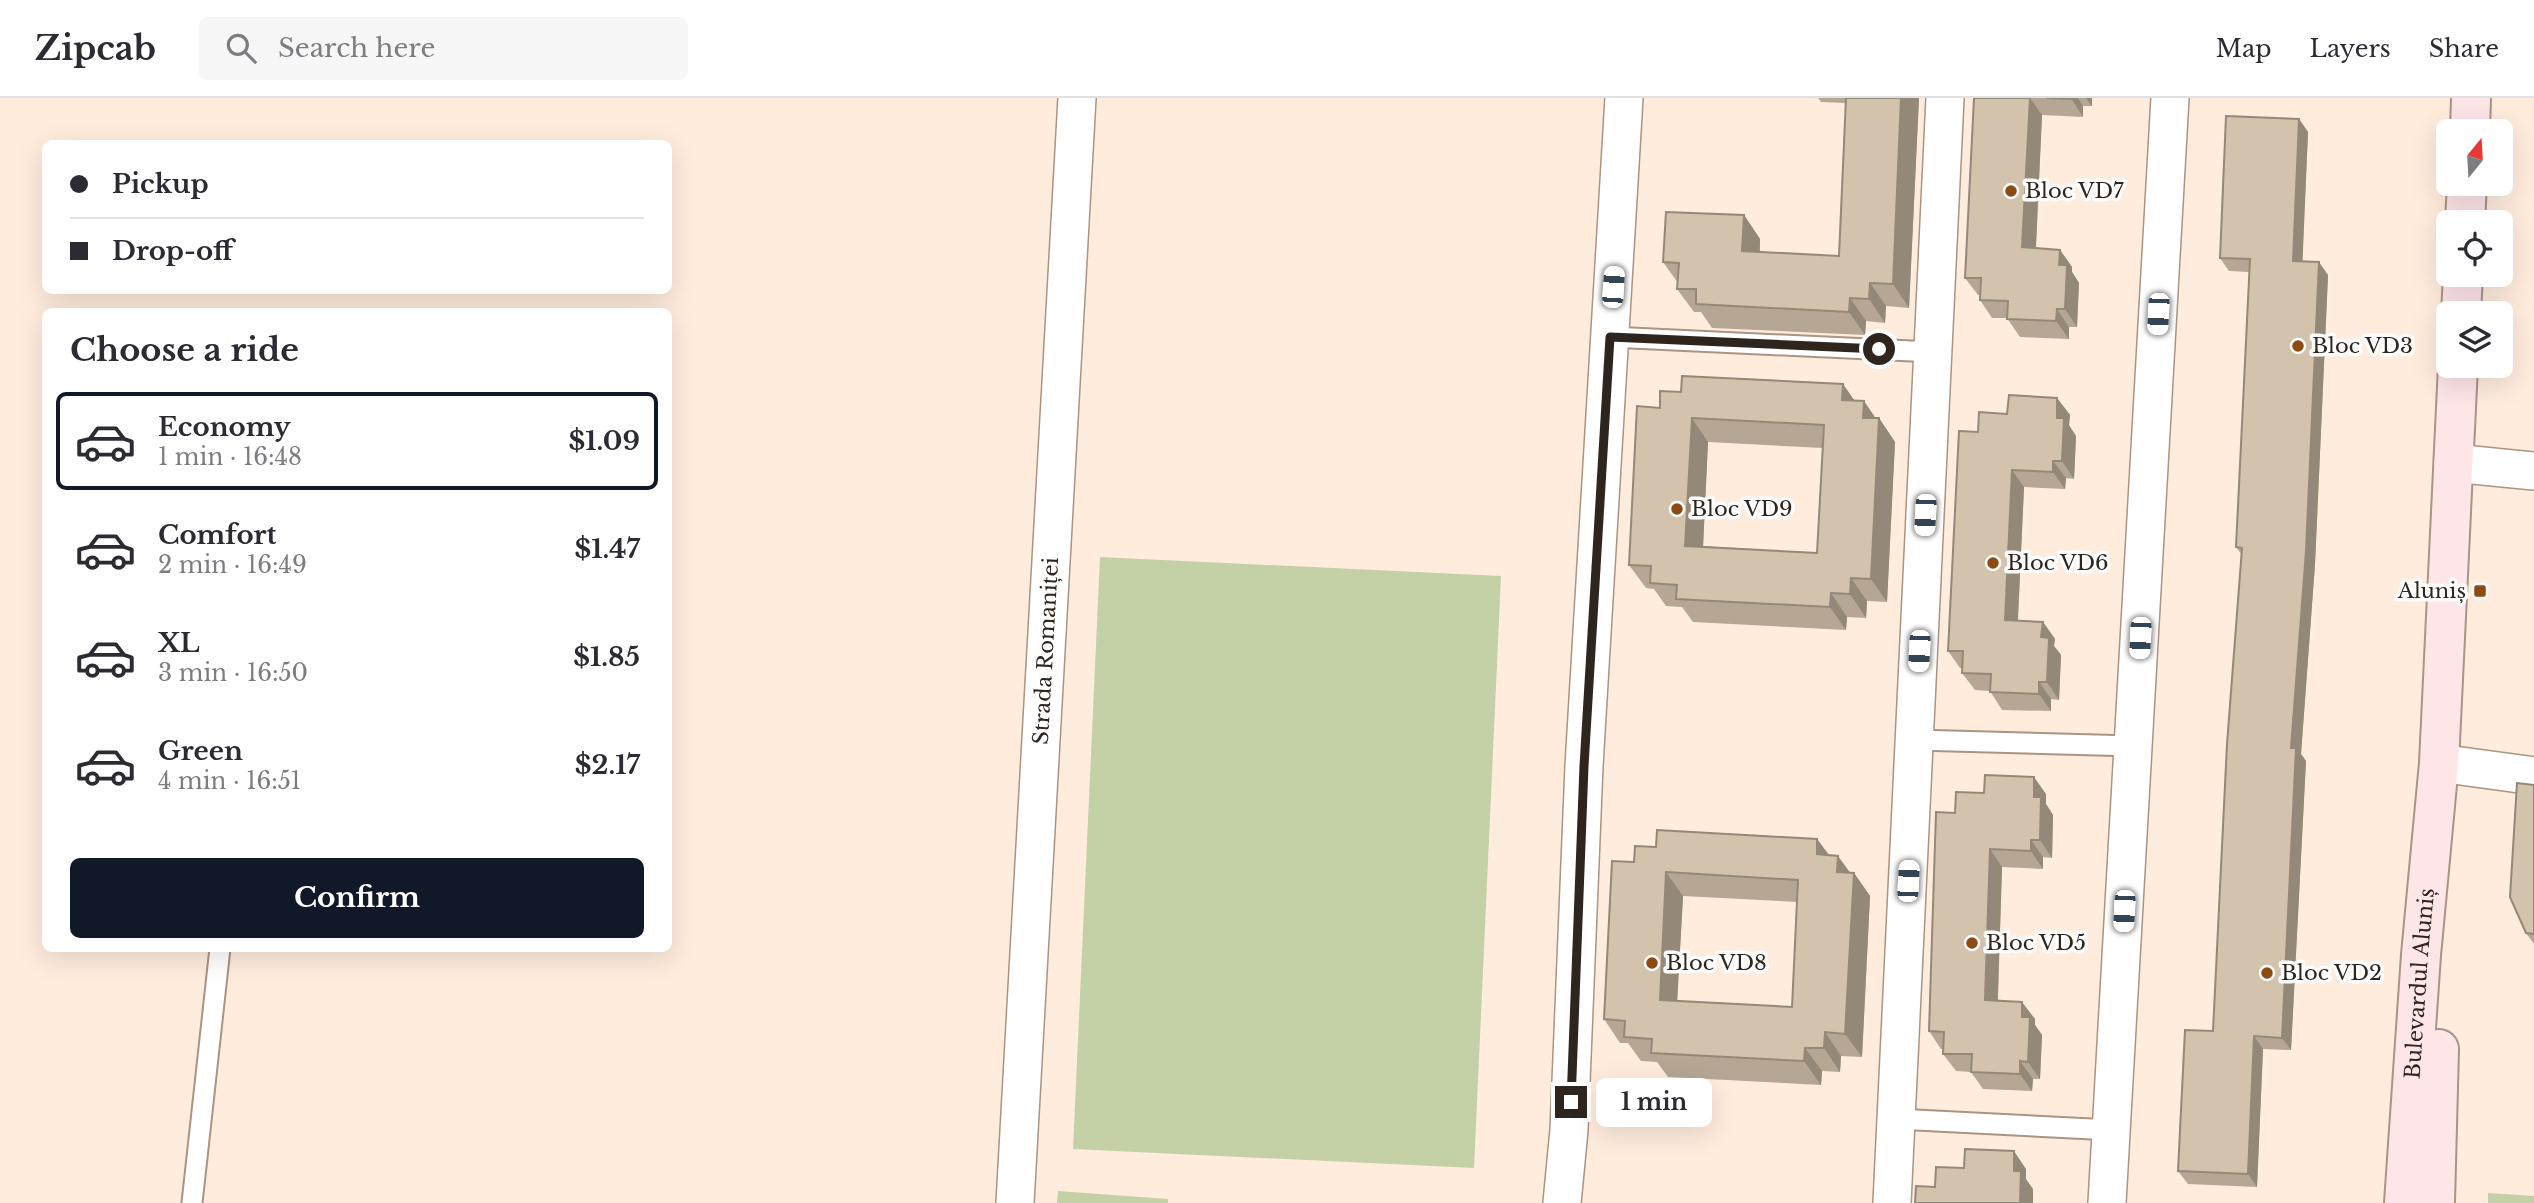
<!DOCTYPE html>
<html lang="en">
<head>
<meta charset="utf-8">
<style>
  :root { --surface:#fff; --page:#f7f7f7; --text:#2b2b33; --muted:#7c7c81; --line:#e1e1e2; --accent:#111827 }
  body { margin:0; font-family:"Libre Baskerville",serif; background:var(--page); color:var(--text); height:100vh; display:flex; flex-direction:column; font-size:26px; white-space:nowrap }
  * { box-sizing:border-box; margin:0 }
  p { font-size:23px; color:var(--muted) }
  .icon { flex:none; width:38px; height:38px; fill:none; stroke:currentColor; stroke-width:2; stroke-linecap:round; stroke-linejoin:round }
  .map { position:relative; flex:1; overflow:hidden }
  .details { position:absolute; left:42px; top:210px; width:630px; height:644px; display:flex; flex-direction:column; background:var(--surface); border-radius:10px; box-shadow:0 7px 28px #0002 }
  .details>* { flex:none }
  .guide { position:absolute; left:42px; top:42px; width:630px; height:154px; border-radius:10px; box-shadow:0 7px 28px #0002; display:grid; align-content:center; height:154px; padding:0 28px; background:var(--surface) }
  .needle { width:46px; rotate:18deg }
  .controls { position:absolute; left:2436px; top:21px; display:grid; gap:14px }
  .controls a { display:grid; place-items:center; width:77px; height:77px; border-radius:10px; background:var(--surface); box-shadow:0 7px 28px #0002; font-size:35px }
  .end { position:absolute; width:32px; height:32px; margin:-16px; border:9px solid #2e251e; background:#fff; box-shadow:0 0 0 4px #fff }
  .from { border-radius:50% }
  .bubble { position:absolute; height:49px; border-radius:10px; background:var(--surface); box-shadow:0 7px 28px #0002; font-size:23px; font-weight:700; line-height:49px; text-align:center }
  .car { position:absolute; width:21px; height:42px; margin:-21px -10px; border-radius:9px; box-shadow:0 0 5px 2px #0007; background:linear-gradient(#fff 24%,#345 0 40%,#fff 0 76%,#345 0 86%,#fff 0) }
  .guide b { display:flex; align-items:center; gap:24px; height:66px; font-size:26px }
  .guide b+b { border-top:2px solid var(--line) }
  .guide i { width:18px; height:18px; background:var(--text) }
  ul { padding:0; list-style:none }
  li { display:flex; align-items:center; gap:21px; height:98px; margin:0 14px 10px; padding:0 14px; border:4px solid transparent; border-radius:10px }
  li div { flex:1 }
  li b { display:block; font-size:26px }
  li em { font-style:normal; font-weight:700 }
  li.current { border-color:var(--accent) }
  li>.icon { width:63px; height:63px; stroke-width:1.5 }
  h2 { padding:0 28px; font-size:32px; line-height:84px }
  .button { display:flex; gap:14px; margin-top:auto; padding:14px 28px }
  .button a { flex:1; height:80px; border-radius:10px; background:var(--accent); color:#fff; font-size:28px; font-weight:700; line-height:80px; text-align:center }
  header { display:flex; align-items:center; gap:42px; box-sizing:border-box; height:98px; padding:0 35px; background:var(--surface); border-bottom:2px solid var(--line) }
  header strong { font-size:33px }
  nav { display:flex; gap:38px; margin-inline-start:auto; font-size:24px }
  .search { width:490px; height:63px; background:var(--page); display:flex; align-items:center; gap:18px; box-sizing:border-box; padding:0 24px; border-radius:10px; color:var(--muted); font-size:26px }
  .map>svg:first-child { display:block }
  .green { fill:#c4d0a6 }
  .lines { fill:none; stroke-linecap:round; stroke-linejoin:round }
  .lane-casing { stroke:#aa9483; stroke-width:23 }
  .street-casing { stroke:#aa9483; stroke-width:40 }
  .secondary-casing { stroke:#aa9483; stroke-width:42 }
  .lane { stroke:#fff; stroke-width:19 }
  .street { stroke:#fff; stroke-width:37 }
  .secondary { stroke:#fee5e8; stroke-width:38 }
  .wall { fill:#b5a794; fill-rule:evenodd }
  .shaded-wall { fill:#948878 }
  .building { fill:#d3c2ac; stroke:#948878; stroke-width:2; fill-rule:evenodd }
  .route { stroke:#2e251e; stroke-width:9 }
  .poi-dot { fill:#8b4b13; stroke:#fdfdfd; stroke-width:2.5 }
  .labels { text-anchor:middle; stroke-width:7; stroke-linejoin:round; paint-order:stroke }
  .poi-label { font-size:21px; fill:#2e251e; stroke:#fdfdfd; text-anchor:start }
  .street-label { font-size:21px; fill:#2e251e; stroke:#fdfdfd }
</style>
</head>
<body>
<header>
<strong>Zipcab</strong>
<div class="search"><svg class="icon" aria-label="search" viewBox="0 0 24 24"><circle cx="10" cy="10" r="6"/><path d="M15 15l6 6"/></svg>Search here</div>
<nav><a>Map</a><a>Layers</a><a>Share</a></nav>
</header>
<div class="map">
<svg width="2534" height="1105" viewBox="0 0 2534 1105">
  <rect width="100%" height="100%" fill="#ffecdd"/>
  <g class="green">
    <polygon points="1100,459 1501,478 1474,1070 1073,1051"/>
    <polygon points="1058,1093 1168,1101 1168,1105 1057,1105"/>
    <polygon points="2488,1095 2534,1098 2534,1105 2488,1105"/>
  </g>
  <g class="lines">
    <g class="lane-casing">
      <g id="lane">
        <polyline points="1610,239 1933,254"/>
        <polyline points="1915,642 2134,648"/>
        <polyline points="1896,1021 2112,1032"/>
        <polyline points="192,1105 220,850"/>
      </g>
    </g>
    <g class="street-casing">
      <g id="street">
        <polyline points="2453,365 2534,373"/>
        <polyline points="2439,665 2534,678"/>
        <path id="s1" d="M 1015,1105 L 1077,0"/>
        <polyline points="1562,1105 1569,1032 1584,668 1624,0"/>
        <polyline points="1892,1105 1945,0"/>
        <polyline points="2107,1105 2170,0"/>
      </g>
    </g>
    <g class="secondary-casing">
      <g id="secondary">
        <polyline points="2470,33 2471,0"/>
        <polyline points="2465,124 2467,86"/>
        <polyline points="2461,215 2463,177"/>
        <path id="s2" d="M 2404,1105 L 2421,857 L 2439,665 L 2458,268"/>
        <polyline points="2435,1105 2439,951"/>
      </g>
    </g>
    <use href="#lane" class="lane"/>
    <use href="#street" class="street"/>
    <use href="#secondary" class="secondary"/>
  </g>
  <g class="wall">
    <polygon points="1818,0 1919,0 1909,210 1886,208 1885,225 1866,223 1865,237 1712,230 1701,214 1694,214 1677,191 1678,185 1663,164 1744,117 1760,141 1760,154 1839,158 1846,5 1821,4"/>
    <polygon points="1974,0 2092,0 2092,8 2083,8 2083,19 2042,17 2036,150 2060,152 2072,169 2072,174 2079,185 2077,229 2069,229 2069,241 2020,239 2007,220 1992,220 1980,202 1980,197 1978,197 1965,180"/>
    <polygon points="2299,21 2308,34 2302,164 2328,177 2315,466 2301,656 2306,663 2291,952 2263,951 2257,1089 2188,1086 2178,1073 2213,933 2242,457 2236,449 2249,174 2229,173 2220,160"/>
    <path d="M 1843,286 L 1855,303 L 1875,320 L 1879,320 L 1895,344 L 1887,504 L 1867,503 L 1866,520 L 1847,519 L 1846,532 L 1693,524 L 1682,509 L 1666,508 L 1654,491 L 1646,490 L 1629,467 L 1660,310 L 1681,294 ZM 1708,344 L 1823,350 L 1817,455 L 1703,448 Z"/>
    <polygon points="2057,300 2070,317 2069,328 2076,338 2074,381 2066,380 2065,391 2024,389 2018,523 2043,524 2055,541 2054,548 2061,557 2059,602 2051,601 2051,613 2002,612 1990,593 1975,592 1962,575 1963,570 1960,570 1948,553 1978,334 2007,316"/>
    <polygon points="2534,687 2534,846 2526,835"/>
    <polygon points="2046,696 2046,706 2053,717 2052,760 2043,759 2043,771 2002,769 1998,903 2035,921 2035,927 2042,937 2040,981 2033,981 2032,993 1983,991 1971,974 1956,973 1943,956 1943,951 1941,951 1929,933 1955,715"/>
    <path d="M 1817,741 L 1829,757 L 1850,775 L 1854,775 L 1870,798 L 1862,959 L 1841,958 L 1840,974 L 1822,973 L 1821,987 L 1668,979 L 1657,964 L 1641,963 L 1628,945 L 1620,945 L 1604,921 L 1656,749 ZM 1683,798 L 1797,804 L 1792,909 L 1677,903 Z"/>
  </g>
  <g class="shaded-wall">
    <polygon points="1901,0 1919,0 1909,210 1893,186"/>
    <polygon points="2030,0 2042,17 2035,167 2022,149"/>
    <polygon points="2071,0 2078,0 2083,8 2083,19"/>
    <polygon points="2086,0 2092,0 2092,8"/>
    <polygon points="2299,21 2308,34 2302,176 2293,163"/>
    <polygon points="1744,117 1760,141 1759,176 1742,153"/>
    <polygon points="2060,152 2072,169 2072,174 2079,185 2077,229 2065,211 2059,167"/>
    <polygon points="2319,164 2328,177 2315,466 2301,656 2306,663 2291,952 2282,940 2291,650"/>
    <polygon points="1870,185 1886,208 1885,225 1869,201"/>
    <polygon points="1850,200 1866,223 1865,237 1849,214"/>
    <polygon points="2057,211 2069,229 2069,241 2056,223"/>
    <polygon points="1843,286 1859,310 1842,302"/>
    <polygon points="2057,300 2070,317 2069,327 2076,338 2074,381 2062,363 2057,320"/>
    <polygon points="1864,303 1879,325 1879,320 1895,344 1887,504 1871,481 1863,320"/>
    <polygon points="1692,320 1708,344 1702,471 1685,448"/>
    <polygon points="2053,363 2066,380 2065,391 2053,374"/>
    <polygon points="2012,372 2024,389 2017,539 2005,522"/>
    <polygon points="1851,480 1867,503 1866,520 1850,496"/>
    <polygon points="1831,495 1847,519 1846,532 1830,509"/>
    <polygon points="2043,524 2055,541 2054,548 2061,557 2059,602 2047,584 2041,539"/>
    <polygon points="2039,584 2051,601 2051,613 2039,596"/>
    <polygon points="2034,679 2046,696 2046,706 2053,717 2052,760 2040,742 2034,699"/>
    <polygon points="1817,741 1834,764 1817,756"/>
    <polygon points="2031,742 2043,759 2043,771 2031,753"/>
    <polygon points="1990,751 2002,769 1997,920 1985,902"/>
    <polygon points="1838,758 1854,780 1854,775 1870,798 1862,959 1845,936 1837,774"/>
    <polygon points="1666,774 1683,798 1676,925 1660,902"/>
    <polygon points="2022,904 2035,921 2035,927 2042,937 2040,981 2028,964 2022,919"/>
    <polygon points="1825,934 1841,958 1840,974 1824,950"/>
    <polygon points="2254,938 2263,951 2257,1089 2248,1076"/>
    <polygon points="1805,950 1822,973 1821,987 1804,963"/>
    <polygon points="2020,963 2033,981 2032,993 2020,976"/>
    <polygon points="2014,1053 2026,1071 2026,1081 2033,1091 2033,1105 2020,1105 2014,1073"/>
  </g>
  <g class="building">
    <polygon points="1846,0 1901,0 1893,186 1870,185 1869,201 1850,200 1849,214 1696,206 1696,191 1677,191 1679,165 1663,164 1666,114 1744,117 1742,153 1839,158"/>
    <polygon points="1974,0 2030,0 2022,149 2060,152 2059,167 2067,167 2065,211 2057,211 2056,223 2007,221 2008,203 1980,202 1981,180 1965,180"/>
    <polygon points="2047,0 2071,0 2071,1"/>
    <polygon points="2226,18 2299,21 2293,163 2319,164 2306,453 2291,650 2296,650 2282,940 2254,938 2248,1076 2178,1073 2185,932 2213,933 2227,646 2242,450 2236,449 2250,161 2220,160"/>
    <path d="M 1682,278 L 1843,286 L 1842,302 L 1864,303 L 1863,320 L 1879,320 L 1871,481 L 1851,480 L 1850,496 L 1831,495 L 1830,509 L 1676,501 L 1677,487 L 1650,485 L 1651,468 L 1629,467 L 1637,308 L 1660,310 L 1660,293 L 1681,294 ZM 1692,320 L 1824,327 L 1817,455 L 1685,448 Z"/>
    <polygon points="2009,297 2057,300 2057,320 2064,320 2062,363 2053,363 2053,374 2012,372 2005,522 2043,524 2041,539 2049,540 2047,584 2039,584 2039,596 1990,594 1991,576 1962,575 1963,553 1948,553 1959,333 1978,334 1979,314 2007,316"/>
    <polygon points="1985,677 2034,679 2034,699 2041,699 2040,742 2031,742 2031,753 1990,751 1985,902 2022,904 2022,919 2030,919 2028,964 2020,963 2020,976 1971,974 1972,956 1943,956 1944,934 1929,933 1936,714 1955,715 1956,694 1984,695"/>
    <polygon points="2517,685 2534,687 2534,836 2526,835 2510,799"/>
    <path d="M 1657,732 L 1817,741 L 1817,756 L 1838,758 L 1837,774 L 1854,775 L 1845,936 L 1825,934 L 1824,950 L 1805,950 L 1804,963 L 1651,955 L 1652,941 L 1624,939 L 1625,923 L 1604,921 L 1612,763 L 1634,764 L 1635,748 L 1656,749 ZM 1666,774 L 1798,782 L 1792,909 L 1660,902 Z"/>
    <polygon points="1965,1051 2014,1053 2014,1073 2021,1073 2020,1105 1915,1105 1916,1088 1935,1089 1936,1069 1964,1070"/>
  </g>
  <g class="lines">
    <polyline class="route" points="1571,1004 1584,668 1610,239 1879,251"/>
  </g>
  <g class="poi-dot">
    <circle cx="2011" cy="93" r="7"/>
    <circle cx="2298" cy="248" r="7"/>
    <circle cx="1677" cy="411" r="7"/>
    <circle cx="1993" cy="465" r="7"/>
    <rect x="2473" y="486" width="14" height="14" rx="3.5"/>
    <circle cx="1972" cy="845" r="7"/>
    <circle cx="1652" cy="865" r="7"/>
    <circle cx="2267" cy="875" r="7"/>
  </g>
  <g class="labels">
    <g class="poi-label">
      <text x="2025" y="100">Bloc VD7</text>
      <text x="2312" y="255">Bloc VD3</text>
      <text x="1691" y="418">Bloc VD9</text>
      <text x="2007" y="472">Bloc VD6</text>
      <text x="2466" y="500" text-anchor="end">Aluniș</text>
      <text x="1986" y="852">Bloc VD5</text>
      <text x="1666" y="872">Bloc VD8</text>
      <text x="2281" y="882">Bloc VD2</text>
    </g>
    <g class="street-label">
      <text dy="7" stroke="none"><textPath href="#s1" startOffset="553">Strada Romaniței</textPath></text>
      <text dy="7" stroke="none"><textPath href="#s2" startOffset="220">Bulevardul Aluniș</textPath></text>
    </g>
  </g>
</svg>
<div class="controls">
<a><svg class="needle" viewBox="-14 -14 28 28"><path d="M0-13l5 13h-10z" fill="#e53935"/><path d="M0 13l5-13h-10z" fill="#7c7c81"/></svg></a>
<a><svg class="icon" aria-label="locate" viewBox="0 0 24 24"><circle cx="12" cy="12" r="6"/><path d="M12 2v4M12 18v4M2 12h4M18 12h4"/></svg></a>
<a><svg class="icon" aria-label="layers" viewBox="0 0 24 24"><path d="M12 4l9 5-9 5-9-5zM3 14l9 5 9-5"/></svg></a>
</div>
<i class="end from" style="left:1879px;top:251px"></i>
<i class="end" style="left:1571px;top:1004px"></i>
<div class="bubble" style="left:1596px;top:980px;width:116px">1 min</div>
<i class="car" style="left:1613px;top:189px;rotate:4deg"></i>
<i class="car" style="left:2158px;top:216px;rotate:183deg"></i>
<i class="car" style="left:1925px;top:417px;rotate:183deg"></i>
<i class="car" style="left:2140px;top:540px;rotate:183deg"></i>
<i class="car" style="left:1919px;top:553px;rotate:183deg"></i>
<i class="car" style="left:1908px;top:783px;rotate:3deg"></i>
<i class="car" style="left:2124px;top:813px;rotate:183deg"></i>
<div class="guide">
<b><i class="from"></i>Pickup</b>
<b><i></i>Drop-off</b>
</div>
<section class="details">
<h2>Choose a ride</h2>
<ul>
<li class="current"><svg class="icon" aria-label="car" viewBox="0 0 24 24"><path d="M5 17H2v-5l4-1 3-4h7l3 4 3 1v5h-3M9 17h6M6 11h13"/><circle cx="7" cy="17" r="2"/><circle cx="17" cy="17" r="2"/></svg><div><b>Economy</b><p>1 min · 16:48</p></div><em>$1.09</em></li>
<li><svg class="icon" aria-label="car" viewBox="0 0 24 24"><path d="M5 17H2v-5l4-1 3-4h7l3 4 3 1v5h-3M9 17h6M6 11h13"/><circle cx="7" cy="17" r="2"/><circle cx="17" cy="17" r="2"/></svg><div><b>Comfort</b><p>2 min · 16:49</p></div><em>$1.47</em></li>
<li><svg class="icon" aria-label="car" viewBox="0 0 24 24"><path d="M5 17H2v-5l4-1 3-4h7l3 4 3 1v5h-3M9 17h6M6 11h13"/><circle cx="7" cy="17" r="2"/><circle cx="17" cy="17" r="2"/></svg><div><b>XL</b><p>3 min · 16:50</p></div><em>$1.85</em></li>
<li><svg class="icon" aria-label="car" viewBox="0 0 24 24"><path d="M5 17H2v-5l4-1 3-4h7l3 4 3 1v5h-3M9 17h6M6 11h13"/><circle cx="7" cy="17" r="2"/><circle cx="17" cy="17" r="2"/></svg><div><b>Green</b><p>4 min · 16:51</p></div><em>$2.17</em></li>
</ul>
<div class="button"><a>Confirm</a></div>
</section>
</div>
</body>
</html>
